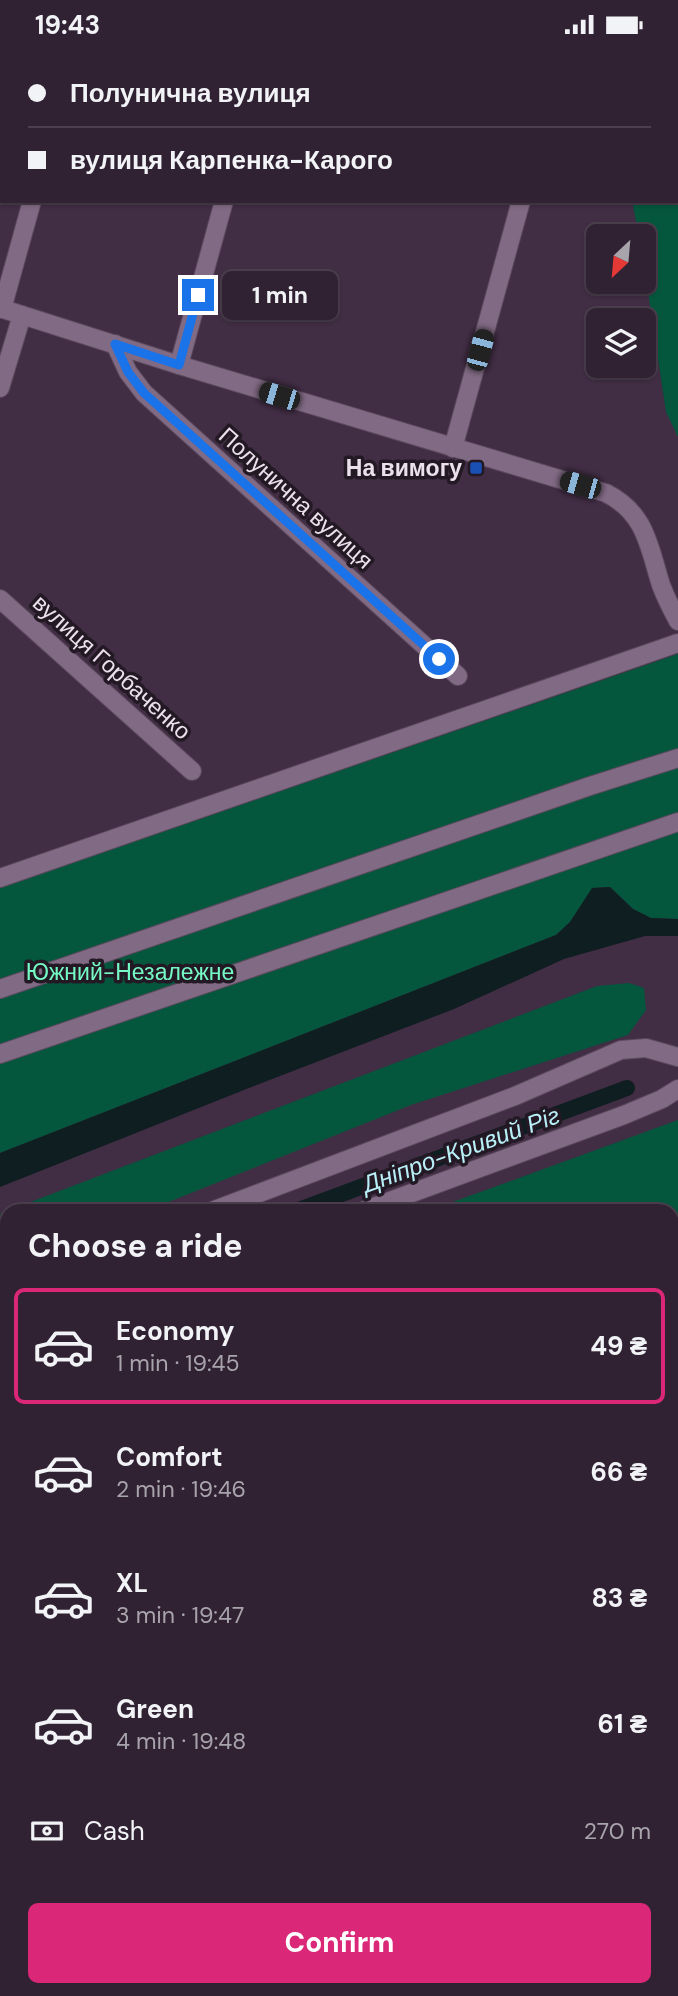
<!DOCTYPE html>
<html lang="en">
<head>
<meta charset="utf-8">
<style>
  :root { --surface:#312233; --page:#392a3b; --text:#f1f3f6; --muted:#a8a4ac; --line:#4c3f4e; --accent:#db2777 }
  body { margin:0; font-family:"DM Sans",sans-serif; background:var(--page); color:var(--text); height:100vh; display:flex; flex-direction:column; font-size:26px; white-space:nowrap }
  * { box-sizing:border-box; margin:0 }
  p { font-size:23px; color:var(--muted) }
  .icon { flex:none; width:38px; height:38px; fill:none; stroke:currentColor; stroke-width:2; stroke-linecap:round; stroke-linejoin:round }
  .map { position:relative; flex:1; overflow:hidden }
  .details { position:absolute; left:0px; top:1155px; width:679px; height:793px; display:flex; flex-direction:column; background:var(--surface); border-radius:21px 21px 0 0; box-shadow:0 2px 5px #0004,0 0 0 2px var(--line) }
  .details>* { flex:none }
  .guide { position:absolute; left:0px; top:0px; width:679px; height:154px; box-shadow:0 2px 5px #0004,0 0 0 2px var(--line); display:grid; align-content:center; height:154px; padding:0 28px; background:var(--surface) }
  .needle { width:46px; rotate:206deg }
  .tools { position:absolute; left:586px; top:175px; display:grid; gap:14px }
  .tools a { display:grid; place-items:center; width:70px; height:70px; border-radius:10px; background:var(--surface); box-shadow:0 2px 5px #0004,0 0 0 2px var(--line); font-size:35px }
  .end { position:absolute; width:32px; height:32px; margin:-16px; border:9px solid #1a73e8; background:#fff; box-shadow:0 0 0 4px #fff }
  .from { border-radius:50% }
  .bubble { position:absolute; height:49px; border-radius:10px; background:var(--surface); box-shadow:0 2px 5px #0004,0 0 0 2px var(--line); font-size:23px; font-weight:700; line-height:49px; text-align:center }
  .car { position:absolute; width:21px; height:42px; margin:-21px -10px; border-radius:9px; box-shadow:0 0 5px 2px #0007; background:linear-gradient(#222 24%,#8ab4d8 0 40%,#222 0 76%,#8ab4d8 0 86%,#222 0) }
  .guide b { display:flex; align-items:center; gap:24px; height:66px; font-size:26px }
  .guide b+b { border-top:2px solid var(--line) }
  .guide i { width:18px; height:18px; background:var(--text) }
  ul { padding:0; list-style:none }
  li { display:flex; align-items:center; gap:21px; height:116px; margin:0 14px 10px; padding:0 14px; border:4px solid transparent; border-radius:10px }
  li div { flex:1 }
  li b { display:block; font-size:26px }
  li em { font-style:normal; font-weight:700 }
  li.current { border-color:var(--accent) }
  li>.icon { width:63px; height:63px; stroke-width:1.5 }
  h2 { padding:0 28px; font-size:32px; line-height:84px }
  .pay { display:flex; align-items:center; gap:18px; height:77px; padding:0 28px; font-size:26px }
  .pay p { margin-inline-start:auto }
  .button { display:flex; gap:14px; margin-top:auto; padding:14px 28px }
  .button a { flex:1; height:80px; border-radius:10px; background:var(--accent); color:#fff; font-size:28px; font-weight:700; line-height:80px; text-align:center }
  .status { display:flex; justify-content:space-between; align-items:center; height:49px; padding:0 35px; background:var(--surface); direction:ltr }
  .status svg { height:19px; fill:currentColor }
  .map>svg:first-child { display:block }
  .green { fill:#04573d }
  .water { fill:#0e1e21 }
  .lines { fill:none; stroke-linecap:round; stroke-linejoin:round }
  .canal { stroke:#0e1e21; stroke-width:16 }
  .service-casing { stroke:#5b495d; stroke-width:11 }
  .minor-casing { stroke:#5b495d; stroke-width:20 }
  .tertiary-casing { stroke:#5b495d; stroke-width:20 }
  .path { stroke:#9e8ea0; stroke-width:2.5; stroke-dasharray:3.5 3.5; stroke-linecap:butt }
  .service { stroke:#816a84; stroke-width:9 }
  .minor { stroke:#816a84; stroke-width:18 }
  .tertiary { stroke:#816a84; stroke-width:18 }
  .route { stroke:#1a73e8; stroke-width:9 }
  .transit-dot { fill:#1a4fb4; stroke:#231924; stroke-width:2.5 }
  .labels { text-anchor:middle; stroke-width:7; stroke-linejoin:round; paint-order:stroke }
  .poi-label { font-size:23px; font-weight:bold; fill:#ede0ee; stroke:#231924; text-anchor:end }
  .street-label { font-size:23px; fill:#ede0ee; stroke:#231924 }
  .park-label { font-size:23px; fill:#75fac5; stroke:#231924 }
  .water-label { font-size:24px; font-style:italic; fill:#b9f0f8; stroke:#231924 }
</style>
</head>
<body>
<div class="status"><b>19:43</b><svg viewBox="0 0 49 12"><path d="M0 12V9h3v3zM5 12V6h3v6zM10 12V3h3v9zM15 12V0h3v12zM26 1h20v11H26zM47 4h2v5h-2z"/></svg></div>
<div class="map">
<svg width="678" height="1947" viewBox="0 0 678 1947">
  <rect width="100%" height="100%" fill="#412d44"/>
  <g class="green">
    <polygon points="677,87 678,90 678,388 666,363 644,216 644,187 639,187 632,152 677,152"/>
    <polygon points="678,605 678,870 651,869 633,860 610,838 593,839 570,873 556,886 0,1104 0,839"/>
    <polygon points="629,934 644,939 646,961 628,986 411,1056 146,1162 7,1162 597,937"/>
    <polygon points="678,1071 678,1200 672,1202 672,1162 428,1162"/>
    <polygon points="7,1162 7,1217 0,1220 0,1165"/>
    <polygon points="678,1263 678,1422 672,1428 672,1265"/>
    <polygon points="7,1326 7,1440 0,1442 0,1329"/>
    <polygon points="7,1471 7,1941 354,1941 351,1947 0,1947 0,1474"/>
    <polygon points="678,1489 678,1947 405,1947 406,1941 672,1941 672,1495"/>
  </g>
  <g class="water">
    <polygon points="610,838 633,860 651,869 678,870 678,887 645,887 564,910 454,960 254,1037 0,1138 0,1104 556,886 570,873 592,839"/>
    <polygon points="678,1422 678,1489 672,1495 672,1428"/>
    <polygon points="354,1941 406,1941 405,1947 351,1947"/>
  </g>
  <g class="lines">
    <g class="canal">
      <polyline points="296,1162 627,1039"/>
      <polyline points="0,1271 7,1269"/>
    </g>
    <g class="service-casing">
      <g id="service">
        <polyline points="0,1602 7,1604"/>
        <polyline points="0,1738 7,1740"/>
        <polyline points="0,1873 7,1875"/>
        <polyline points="161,1941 162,1947"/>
      </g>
    </g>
    <g class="minor-casing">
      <g id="minor">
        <polyline points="75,2 76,0"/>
        <polyline points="266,2 266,0"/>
        <polyline points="562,2 563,0"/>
        <polyline points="2,260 32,152"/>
        <polyline points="115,295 128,323 144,344 458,627"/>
        <polyline points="179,316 224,152"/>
        <polyline points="0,339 22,266"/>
        <polyline points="453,399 521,152"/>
        <polyline points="0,550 192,722"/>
        <polyline points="0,829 678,594"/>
        <polyline points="0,940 590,737 678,709"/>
        <polyline points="0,1005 678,773"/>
        <polyline points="212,1162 515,1047 621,1001 646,999 678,1008"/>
        <polyline points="363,1162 624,1066 662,1050 678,1040"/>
        <polyline points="0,1246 7,1243"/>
        <polyline points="0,1300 7,1298"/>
      </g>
    </g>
    <g class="tertiary-casing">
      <path id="tertiary" d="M 0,259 L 179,316 L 606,444 C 646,464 649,498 661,536 C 666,549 672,561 678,572"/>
    </g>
    <polyline class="path" points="672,1232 678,1230"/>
    <use href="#service" class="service"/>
    <use href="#minor" class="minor"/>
    <use href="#tertiary" class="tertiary"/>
  </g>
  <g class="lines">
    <polyline class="route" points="198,246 179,316 115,295 128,323 144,344 439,610"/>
  </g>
  <rect class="transit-dot" x="469" y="412" width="14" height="14" rx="3.5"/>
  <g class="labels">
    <g class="poi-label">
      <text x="462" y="427">На вимогу</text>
    </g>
    <g class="street-label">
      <text transform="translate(296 449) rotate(42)" y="8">Полунична вулиця</text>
      <text transform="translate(112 618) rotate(42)" y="8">вулиця Горбаченко</text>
    </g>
    <g class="park-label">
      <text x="130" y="931">Южний-Незалежне</text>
    </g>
    <g class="water-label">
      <text transform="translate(461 1101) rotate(-20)" y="8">Дніпро-Кривий Ріг</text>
    </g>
  </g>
</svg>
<div class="tools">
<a><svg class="needle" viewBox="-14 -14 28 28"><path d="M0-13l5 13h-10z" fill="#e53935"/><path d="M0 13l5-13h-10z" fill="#a8a4ac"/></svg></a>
<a><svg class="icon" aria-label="layers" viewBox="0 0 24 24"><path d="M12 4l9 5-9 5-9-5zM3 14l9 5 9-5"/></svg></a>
</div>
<i class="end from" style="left:439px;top:610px"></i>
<i class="end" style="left:198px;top:246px"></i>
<div class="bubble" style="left:222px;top:222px;width:116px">1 min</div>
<i class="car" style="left:480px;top:301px;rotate:15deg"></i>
<i class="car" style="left:279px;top:347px;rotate:287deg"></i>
<i class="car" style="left:580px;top:436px;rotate:286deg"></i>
<div class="guide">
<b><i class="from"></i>Полунична вулиця</b>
<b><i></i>вулиця Карпенка-Карого</b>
</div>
<section class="details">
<h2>Choose a ride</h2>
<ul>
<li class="current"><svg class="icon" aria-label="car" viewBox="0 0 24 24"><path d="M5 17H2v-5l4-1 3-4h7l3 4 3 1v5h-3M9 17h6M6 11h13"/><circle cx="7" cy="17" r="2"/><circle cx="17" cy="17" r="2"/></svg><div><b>Economy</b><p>1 min · 19:45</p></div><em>49 ₴</em></li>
<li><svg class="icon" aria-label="car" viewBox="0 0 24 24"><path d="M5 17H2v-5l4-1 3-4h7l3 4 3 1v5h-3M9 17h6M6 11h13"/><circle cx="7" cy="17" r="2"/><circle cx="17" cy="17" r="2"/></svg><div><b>Comfort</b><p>2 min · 19:46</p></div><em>66 ₴</em></li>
<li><svg class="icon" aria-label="car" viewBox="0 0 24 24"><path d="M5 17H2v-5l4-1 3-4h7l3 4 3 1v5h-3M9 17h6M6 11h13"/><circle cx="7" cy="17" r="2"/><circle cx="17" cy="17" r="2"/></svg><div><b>XL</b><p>3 min · 19:47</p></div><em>83 ₴</em></li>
<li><svg class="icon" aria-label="car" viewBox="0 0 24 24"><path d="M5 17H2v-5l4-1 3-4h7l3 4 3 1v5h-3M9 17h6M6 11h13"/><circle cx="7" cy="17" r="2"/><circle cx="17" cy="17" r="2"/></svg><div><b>Green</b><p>4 min · 19:48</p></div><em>61 ₴</em></li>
</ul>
<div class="pay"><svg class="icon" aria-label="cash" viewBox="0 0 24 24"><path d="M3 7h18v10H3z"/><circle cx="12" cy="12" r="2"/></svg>Cash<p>270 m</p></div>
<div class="button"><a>Confirm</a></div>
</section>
</div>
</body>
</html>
